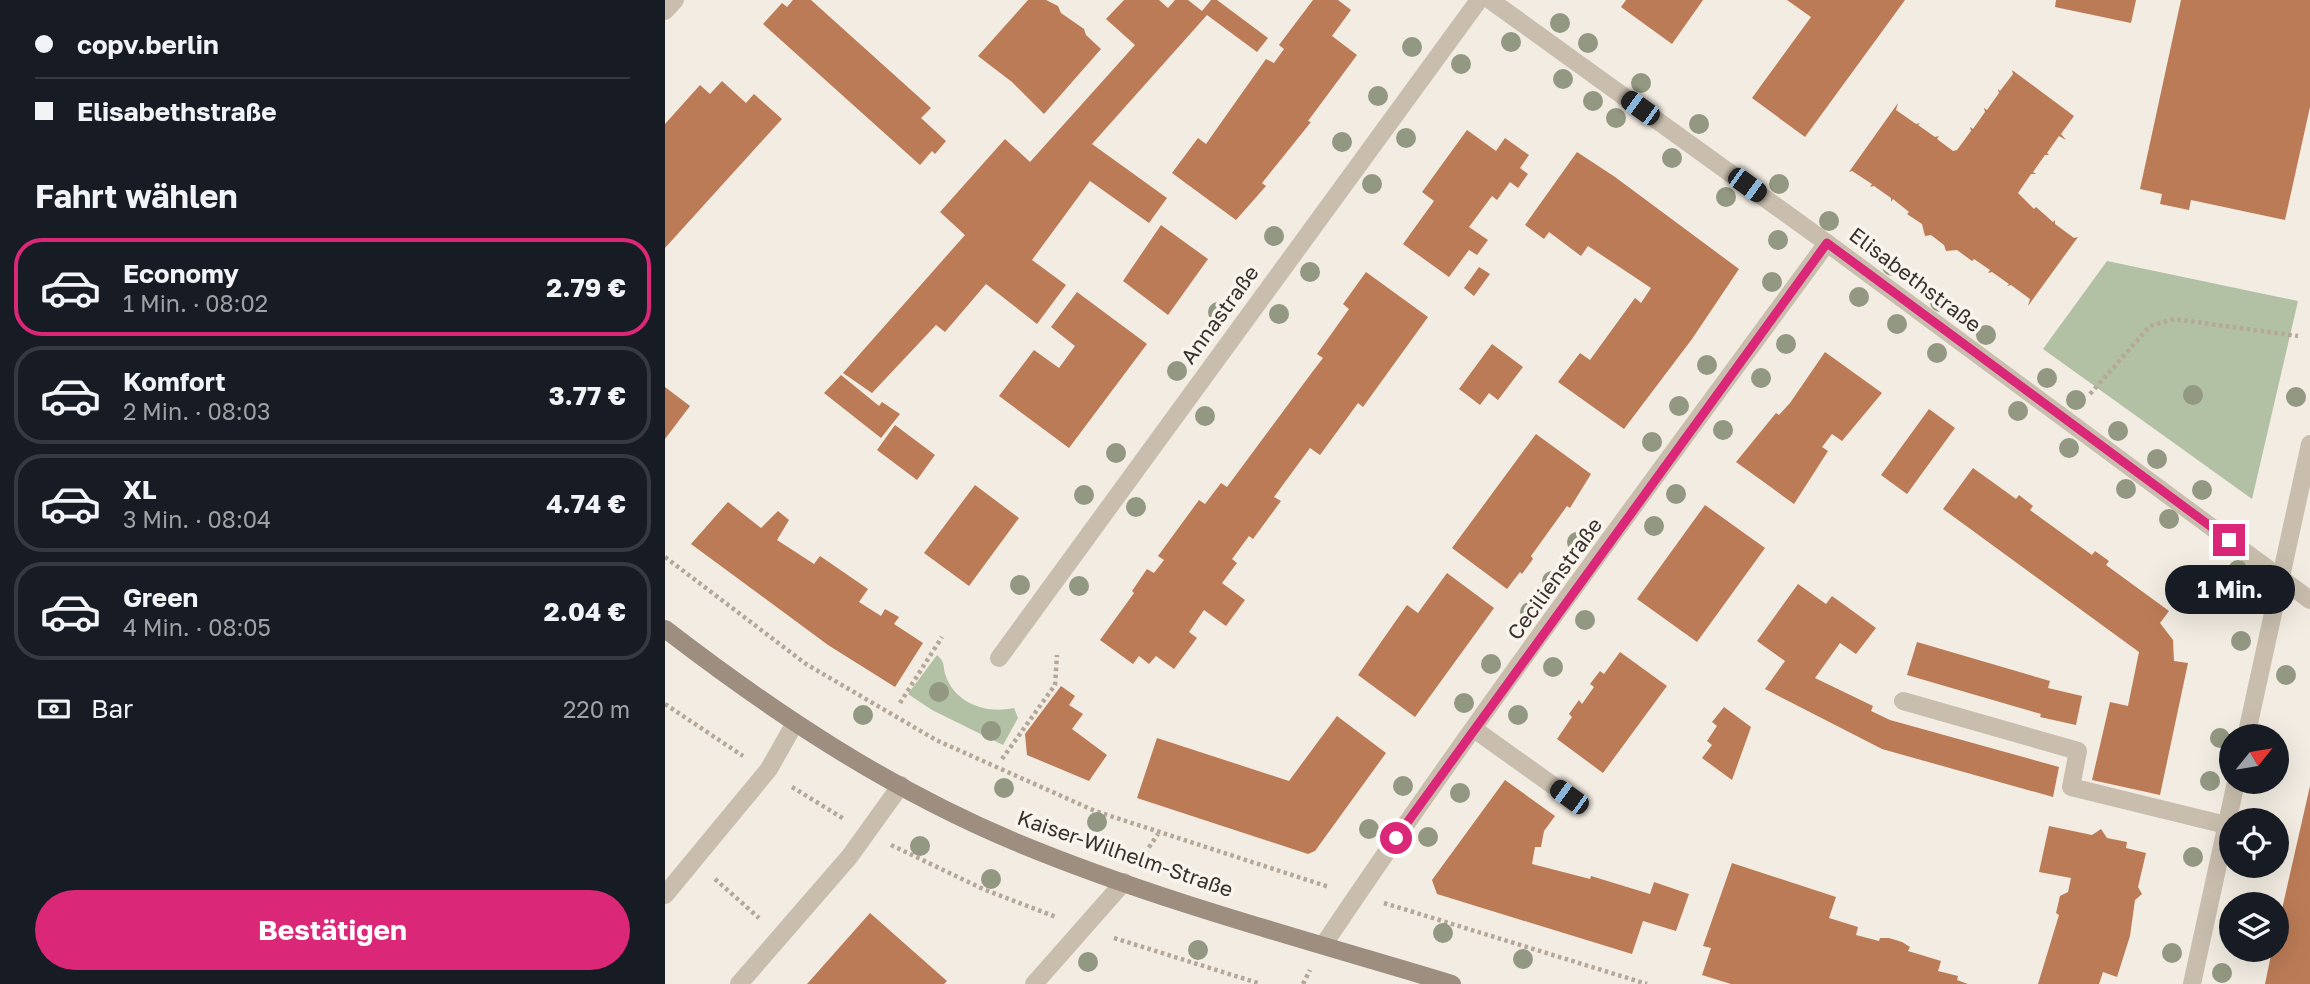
<!DOCTYPE html>
<html lang="de">
<head>
<meta charset="utf-8">
<style>
  :root { --surface:#171b24; --page:#242831; --text:#f1f3f6; --muted:#9ea1a6; --line:#363941; --accent:#db2777 }
  body { margin:0; font-family:"Golos Text",sans-serif; background:var(--page); color:var(--text); height:100vh; display:flex; flex-direction:column; font-size:26px; white-space:nowrap }
  * { box-sizing:border-box; margin:0 }
  p { font-size:23px; color:var(--muted) }
  .icon { flex:none; width:38px; height:38px; fill:none; stroke:currentColor; stroke-width:2; stroke-linecap:round; stroke-linejoin:round }
  .map { position:relative; flex:1; overflow:hidden }
  .drawer { display:flex; flex-direction:column; background:var(--surface); width:665px }
  .drawer>* { flex:none }
  .hud { display:grid; align-content:center; height:154px; padding:0 35px; background:var(--surface) }
  .needle { width:46px; rotate:60deg }
  .fabs { position:absolute; left:1554px; top:724px; display:grid; gap:14px }
  .fabs a { display:grid; place-items:center; width:70px; height:70px; border-radius:50%; background:var(--surface); box-shadow:0 7px 28px #0002; font-size:35px }
  .end { position:absolute; width:32px; height:32px; margin:-16px; border:9px solid #db2777; background:#fff; box-shadow:0 0 0 4px #fff }
  .from { border-radius:50% }
  .bubble { position:absolute; height:49px; border-radius:24px; background:var(--surface); box-shadow:0 7px 28px #0002; font-size:23px; font-weight:700; line-height:49px; text-align:center }
  .car { position:absolute; width:21px; height:42px; margin:-21px -10px; border-radius:9px; box-shadow:0 0 5px 2px #0007; background:linear-gradient(#222 24%,#8ab4d8 0 40%,#222 0 76%,#8ab4d8 0 86%,#222 0) }
  .hud b { display:flex; align-items:center; gap:24px; height:66px; font-size:26px }
  .hud b+b { border-top:2px solid var(--line) }
  .hud i { width:18px; height:18px; background:var(--text) }
  ul { padding:0; list-style:none }
  li { display:flex; align-items:center; gap:21px; height:98px; margin:0 14px 10px; padding:0 21px; border:4px solid var(--line); border-radius:28px }
  li div { flex:1 }
  li b { display:block; font-size:26px }
  li em { font-style:normal; font-weight:700 }
  li.selected { border-color:var(--accent) }
  li>.icon { width:63px; height:63px; stroke-width:1.5 }
  h2 { padding:0 35px; font-size:32px; line-height:84px }
  .pay { display:flex; align-items:center; gap:18px; height:77px; padding:0 35px; font-size:26px }
  .pay p { margin-inline-start:auto }
  .cta { display:flex; gap:14px; margin-top:auto; padding:14px 35px }
  .cta a { flex:1; height:80px; border-radius:42px; background:var(--accent); color:#fff; font-size:28px; font-weight:700; line-height:80px; text-align:center }
  main { display:flex; flex:1; min-height:0 }
  .map>svg:first-child { display:block }
  .green { fill:#b2c0a3 }
  .building { fill:#bb7b56 }
  .lines { fill:none; stroke-linecap:round; stroke-linejoin:round }
  .path { stroke:#b5a899; stroke-width:4.5; stroke-dasharray:3.5 3.5; stroke-linecap:butt }
  .lane { stroke:#c9beae; stroke-width:18 }
  .street { stroke:#c9beae; stroke-width:18 }
  .secondary { stroke:#9d8e80; stroke-width:18 }
  .tree { fill:#929881 }
  .route { stroke:#db2777; stroke-width:9 }
  .labels { text-anchor:middle; stroke-width:7; stroke-linejoin:round; paint-order:stroke }
  .street-label { font-size:21px; fill:#38312c; stroke:#f9f5ee }
</style>
</head>
<body>
<main>
<section class="drawer">
<div class="hud">
<b><i class="from"></i>copv.berlin</b>
<b><i></i>Elisabethstraße</b>
</div>
<h2>Fahrt wählen</h2>
<ul>
<li class="selected"><svg class="icon" aria-label="car" viewBox="0 0 24 24"><path d="M5 17H2v-5l4-1 3-4h7l3 4 3 1v5h-3M9 17h6M6 11h13"/><circle cx="7" cy="17" r="2"/><circle cx="17" cy="17" r="2"/></svg><div><b>Economy</b><p>1 Min. · 08:02</p></div><em>2.79 €</em></li>
<li><svg class="icon" aria-label="car" viewBox="0 0 24 24"><path d="M5 17H2v-5l4-1 3-4h7l3 4 3 1v5h-3M9 17h6M6 11h13"/><circle cx="7" cy="17" r="2"/><circle cx="17" cy="17" r="2"/></svg><div><b>Komfort</b><p>2 Min. · 08:03</p></div><em>3.77 €</em></li>
<li><svg class="icon" aria-label="car" viewBox="0 0 24 24"><path d="M5 17H2v-5l4-1 3-4h7l3 4 3 1v5h-3M9 17h6M6 11h13"/><circle cx="7" cy="17" r="2"/><circle cx="17" cy="17" r="2"/></svg><div><b>XL</b><p>3 Min. · 08:04</p></div><em>4.74 €</em></li>
<li><svg class="icon" aria-label="car" viewBox="0 0 24 24"><path d="M5 17H2v-5l4-1 3-4h7l3 4 3 1v5h-3M9 17h6M6 11h13"/><circle cx="7" cy="17" r="2"/><circle cx="17" cy="17" r="2"/></svg><div><b>Green</b><p>4 Min. · 08:05</p></div><em>2.04 €</em></li>
</ul>
<div class="pay"><svg class="icon" aria-label="cash" viewBox="0 0 24 24"><path d="M3 7h18v10H3z"/><circle cx="12" cy="12" r="2"/></svg>Bar<p>220 m</p></div>
<div class="cta"><a>Bestätigen</a></div>
</section>
<div class="map">
<svg width="1645" height="984" viewBox="0 0 1645 984">
  <rect width="100%" height="100%" fill="#f2ece2"/>
  <g class="green">
    <polygon points="1442,261 1633,301 1587,499 1378,349"/>
    <path d="M 272,655 C 280,662 278,665 280,674 C 290,704 321,714 349,708 L 353,718 L 338,745 L 267,710 L 243,694 Z"/>
  </g>
  <g class="building">
    <polygon points="128,0 146,0 266,108 256,118 281,141 270,154 267,151 255,165 98,24 117,3 122,7"/>
    <polygon points="363,0 381,0 393,6 396,13 419,29 421,35 436,49 379,114 347,82 313,56"/>
    <polygon points="459,0 494,0 503,8 510,0 523,0 537,11 546,0 552,0 603,38 592,52 542,15 427,144 502,198 484,223 425,181 367,260 401,285 372,324 321,284 280,332 271,325 207,393 178,373 300,235 275,212 340,139 365,162 470,45 441,19"/>
    <polygon points="648,0 673,0 686,10 667,36 692,55 643,121 646,122 597,183 601,186 571,220 507,173 533,138 541,144 601,59 609,63 619,49 614,45"/>
    <polygon points="961,0 1038,0 1007,44 956,7"/>
    <polygon points="1122,0 1240,0 1140,137 1087,98 1146,17"/>
    <polygon points="1391,0 1471,0 1466,23 1390,7"/>
    <polygon points="1516,0 1645,0 1645,107 1620,220 1526,200 1524,210 1495,204 1497,194 1475,189"/>
    <polygon points="1347,70 1409,116 1396,134 1401,140 1394,136 1382,153 1384,155 1380,155 1368,172 1371,174 1366,174 1353,193 1369,209 1371,207 1388,222 1390,220 1390,224 1409,238 1413,237 1363,306 1365,299 1346,285 1342,286 1344,284 1327,272 1323,273 1325,270 1309,259 1307,261 1292,250 1281,251 1279,245 1266,235 1260,236 1257,224 1242,214 1244,212 1228,199 1226,202 1226,198 1209,186 1205,187 1207,184 1187,171 1184,172 1233,103 1231,110 1251,124 1255,123 1253,125 1270,137 1274,136 1272,139 1288,151 1292,150 1306,131 1305,127 1308,129 1320,112 1319,108 1322,110 1334,93 1333,89 1335,91 1348,74"/>
    <polygon points="57,81 81,103 89,94 117,119 0,248 0,124 35,85 45,94"/>
    <polygon points="802,130 831,151 840,138 864,155 855,168 863,174 853,188 845,182 832,200 827,196 804,227 823,240 812,255 804,250 784,277 738,244 769,201 757,192"/>
    <polygon points="912,152 950,177 1074,269 1027,339 959,429 893,382 915,353 925,360 970,298 976,303 986,288 923,246 916,256 884,232 879,239 860,225"/>
    <polygon points="496,225 543,259 503,315 458,281"/>
    <polygon points="814,267 825,274 809,296 799,288"/>
    <polygon points="701,272 763,317 698,407 693,403 655,455 645,448 609,497 616,501 588,539 584,536 567,559 572,563 557,583 580,600 561,626 539,610 524,632 532,638 509,669 491,656 484,664 474,656 468,664 435,640 469,593 467,591 482,569 489,573 499,560 493,556 534,500 540,504 556,483 562,487 648,371 658,358 652,354 684,309 678,304"/>
    <polygon points="412,292 482,344 404,448 334,396 369,350 394,368 410,346 386,327"/>
    <polygon points="827,344 858,367 833,400 824,393 815,405 794,389"/>
    <polygon points="1160,352 1217,393 1177,441 1167,434 1157,447 1163,451 1129,504 1071,462 1111,413 1114,415 1125,403"/>
    <polygon points="176,375 214,406 217,402 235,414 216,438 159,393"/>
    <polygon points="0,387 25,406 0,439"/>
    <polygon points="1264,409 1290,428 1242,494 1216,475"/>
    <polygon points="230,425 270,455 252,480 212,450"/>
    <polygon points="871,434 926,474 905,508 902,506 866,556 868,559 857,574 855,572 842,589 787,548"/>
    <polygon points="1308,468 1351,499 1354,495 1368,506 1365,510 1427,555 1430,551 1444,561 1441,565 1504,611 1495,623 1508,640 1509,661 1523,663 1495,795 1427,780 1445,702 1463,706 1474,652 1278,509"/>
    <polygon points="310,485 354,518 304,586 259,553"/>
    <polygon points="63,502 96,528 113,511 124,520 112,540 149,564 155,556 203,589 194,602 216,616 220,609 234,617 229,624 258,643 230,687 163,645 26,544"/>
    <polygon points="1040,505 1100,548 1032,642 972,599"/>
    <polygon points="782,573 829,608 750,717 693,675 742,605 753,613"/>
    <polygon points="1133,584 1161,604 1167,596 1211,628 1191,654 1175,643 1150,678 1208,706 1206,711 1225,720 1394,767 1388,797 1217,749 1100,689 1120,661 1092,641"/>
    <polygon points="1252,642 1385,681 1383,688 1417,696 1411,725 1375,717 1376,714 1242,675"/>
    <polygon points="955,652 1002,686 938,773 892,739 907,717 904,714 914,700 917,704 929,687 925,684 935,671 939,674"/>
    <polygon points="396,686 410,696 404,705 418,714 407,729 442,755 424,781 362,755 360,734"/>
    <polygon points="1059,707 1086,727 1067,780 1037,758 1047,745 1042,741 1052,726 1047,722"/>
    <polygon points="672,716 721,753 650,851 643,854 472,798 492,738 624,781"/>
    <polygon points="840,780 890,816 879,831 876,847 870,847 867,864 925,879 926,876 985,894 989,882 1024,894 1011,931 978,921 967,954 772,894 767,880"/>
    <polygon points="1645,786 1645,984 1600,984 1607,950 1612,950 1612,931"/>
    <polygon points="1384,826 1427,835 1436,829 1442,838 1462,842 1461,848 1481,853 1473,887 1477,894 1470,900 1465,936 1452,977 1438,972 1434,984 1373,984 1394,915 1391,913 1395,896 1403,892 1406,878 1374,872"/>
    <polygon points="1067,863 1171,897 1164,918 1193,927 1191,935 1214,941 1215,938 1224,938 1237,942 1245,947 1243,951 1276,961 1273,971 1293,976 1292,980 1303,984 1066,984 1037,975 1046,948 1038,946"/>
    <polygon points="205,913 282,981 279,984 142,984"/>
  </g>
  <g class="lines">
    <g class="path">
      <polyline points="1425,394 1485,326 1509,319 1633,336"/>
      <polyline points="0,557 141,664 271,740 430,811 664,887"/>
      <polyline points="235,703 277,637"/>
      <polyline points="0,704 78,756"/>
      <polyline points="337,759 390,685 392,655"/>
      <polyline points="127,787 179,819"/>
      <polyline points="226,845 318,889 391,917"/>
      <polyline points="476,859 493,834"/>
      <polyline points="50,879 94,918"/>
      <polyline points="719,903 982,984"/>
      <polyline points="449,938 596,984"/>
      <polyline points="638,984 645,970"/>
    </g>
    <g class="lane">
      <polyline points="1238,701 1413,751 1406,787 1561,825"/>
      <polyline points="809,729 904,797"/>
      <polyline points="0,895 104,769 130,723"/>
      <polyline points="74,984 185,856 236,785"/>
    </g>
    <g class="street">
      <polyline points="825,0 1162,243 1645,600"/>
      <polyline points="0,11 10,0"/>
      <polyline points="334,658 814,0"/>
      <polyline points="1581,737 1645,444"/>
      <path d="M 659,944 C 819,706 992,475 1162,243"/>
      <polyline points="369,984 459,882"/>
      <polyline points="1527,984 1571,782"/>
    </g>
    <path class="secondary" d="M 0,629 C 109,713 225,790 353,843 C 493,901 642,940 787,984"/>
  </g>
  <g class="tree">
    <circle cx="895" cy="23" r="10"/>
    <circle cx="846" cy="42" r="10"/>
    <circle cx="923" cy="43" r="10"/>
    <circle cx="747" cy="47" r="10"/>
    <circle cx="796" cy="64" r="10"/>
    <circle cx="898" cy="79" r="10"/>
    <circle cx="976" cy="83" r="10"/>
    <circle cx="713" cy="96" r="10"/>
    <circle cx="928" cy="101" r="10"/>
    <circle cx="951" cy="118" r="10"/>
    <circle cx="1034" cy="124" r="10"/>
    <circle cx="741" cy="138" r="10"/>
    <circle cx="677" cy="142" r="10"/>
    <circle cx="1007" cy="158" r="10"/>
    <circle cx="707" cy="184" r="10"/>
    <circle cx="1114" cy="184" r="10"/>
    <circle cx="1061" cy="197" r="10"/>
    <circle cx="1164" cy="221" r="10"/>
    <circle cx="609" cy="236" r="10"/>
    <circle cx="1113" cy="240" r="10"/>
    <circle cx="1227" cy="266" r="10"/>
    <circle cx="645" cy="272" r="10"/>
    <circle cx="1107" cy="282" r="10"/>
    <circle cx="1194" cy="297" r="10"/>
    <circle cx="1275" cy="302" r="10"/>
    <circle cx="553" cy="312" r="10"/>
    <circle cx="614" cy="314" r="10"/>
    <circle cx="1232" cy="324" r="10"/>
    <circle cx="1321" cy="335" r="10"/>
    <circle cx="1121" cy="344" r="10"/>
    <circle cx="1272" cy="353" r="10"/>
    <circle cx="1042" cy="365" r="10"/>
    <circle cx="512" cy="371" r="10"/>
    <circle cx="1096" cy="378" r="10"/>
    <circle cx="1382" cy="378" r="10"/>
    <circle cx="1528" cy="395" r="10"/>
    <circle cx="1631" cy="397" r="10"/>
    <circle cx="1411" cy="400" r="10"/>
    <circle cx="1014" cy="406" r="10"/>
    <circle cx="1353" cy="411" r="10"/>
    <circle cx="540" cy="416" r="10"/>
    <circle cx="1058" cy="430" r="10"/>
    <circle cx="1453" cy="431" r="10"/>
    <circle cx="987" cy="442" r="10"/>
    <circle cx="1404" cy="448" r="10"/>
    <circle cx="451" cy="453" r="10"/>
    <circle cx="1492" cy="459" r="10"/>
    <circle cx="1461" cy="489" r="10"/>
    <circle cx="1537" cy="490" r="10"/>
    <circle cx="1011" cy="494" r="10"/>
    <circle cx="419" cy="495" r="10"/>
    <circle cx="471" cy="507" r="10"/>
    <circle cx="1504" cy="519" r="10"/>
    <circle cx="989" cy="526" r="10"/>
    <circle cx="912" cy="542" r="10"/>
    <circle cx="1573" cy="570" r="10"/>
    <circle cx="887" cy="581" r="10"/>
    <circle cx="355" cy="585" r="10"/>
    <circle cx="414" cy="586" r="10"/>
    <circle cx="865" cy="612" r="10"/>
    <circle cx="920" cy="620" r="10"/>
    <circle cx="1576" cy="641" r="10"/>
    <circle cx="826" cy="664" r="10"/>
    <circle cx="888" cy="667" r="10"/>
    <circle cx="1621" cy="675" r="10"/>
    <circle cx="274" cy="692" r="10"/>
    <circle cx="799" cy="703" r="10"/>
    <circle cx="198" cy="715" r="10"/>
    <circle cx="853" cy="715" r="10"/>
    <circle cx="326" cy="731" r="10"/>
    <circle cx="1555" cy="738" r="10"/>
    <circle cx="1545" cy="781" r="10"/>
    <circle cx="738" cy="786" r="10"/>
    <circle cx="339" cy="788" r="10"/>
    <circle cx="795" cy="793" r="10"/>
    <circle cx="432" cy="822" r="10"/>
    <circle cx="704" cy="829" r="10"/>
    <circle cx="763" cy="837" r="10"/>
    <circle cx="255" cy="846" r="10"/>
    <circle cx="1528" cy="857" r="10"/>
    <circle cx="326" cy="879" r="10"/>
    <circle cx="778" cy="933" r="10"/>
    <circle cx="533" cy="950" r="10"/>
    <circle cx="1507" cy="953" r="10"/>
    <circle cx="858" cy="959" r="10"/>
    <circle cx="423" cy="962" r="10"/>
    <circle cx="1557" cy="973" r="10"/>
  </g>
  <g class="lines">
    <polyline class="route" points="731,838 1162,243 1564,540"/>
  </g>
  <g class="labels">
    <g class="street-label">
      <text transform="translate(1250 280) rotate(37)" y="7">Elisabethstraße</text>
      <text transform="translate(555 315) rotate(-54)" y="7">Annastraße</text>
      <text transform="translate(890 579) rotate(-54)" y="7">Cecilienstraße</text>
      <text transform="translate(460 854) rotate(19)" y="7">Kaiser-Wilhelm-Straße</text>
    </g>
  </g>
</svg>
<div class="fabs">
<a><svg class="needle" viewBox="-14 -14 28 28"><path d="M0-13l5 13h-10z" fill="#e53935"/><path d="M0 13l5-13h-10z" fill="#9ea1a6"/></svg></a>
<a><svg class="icon" aria-label="locate" viewBox="0 0 24 24"><circle cx="12" cy="12" r="6"/><path d="M12 2v4M12 18v4M2 12h4M18 12h4"/></svg></a>
<a><svg class="icon" aria-label="layers" viewBox="0 0 24 24"><path d="M12 4l9 5-9 5-9-5zM3 14l9 5 9-5"/></svg></a>
</div>
<i class="end from" style="left:731px;top:838px"></i>
<i class="end" style="left:1564px;top:540px"></i>
<div class="bubble" style="left:1500px;top:565px;width:130px">1 Min.</div>
<i class="car" style="left:975px;top:108px;rotate:306deg"></i>
<i class="car" style="left:1082px;top:185px;rotate:126deg"></i>
<i class="car" style="left:904px;top:797px;rotate:306deg"></i>
</div>
</main>
</body>
</html>
